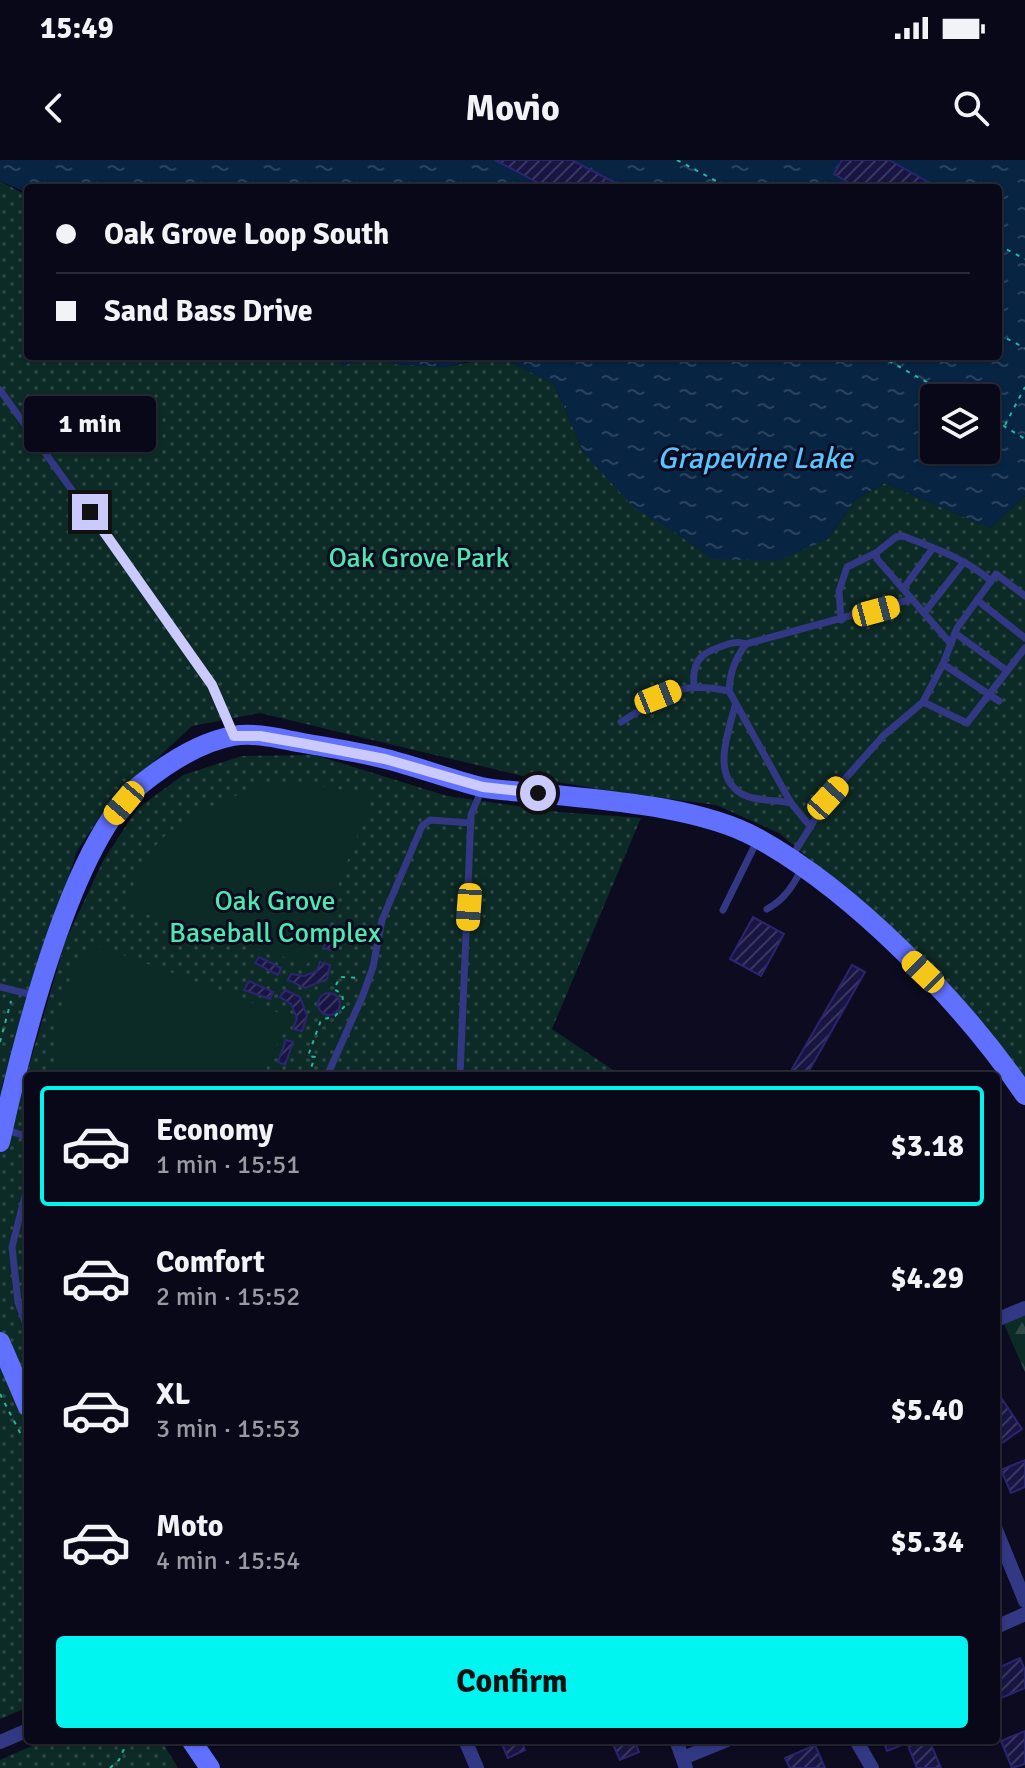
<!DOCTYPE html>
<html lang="en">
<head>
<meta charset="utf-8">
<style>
  :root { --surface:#090818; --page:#121121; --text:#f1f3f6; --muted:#999aa2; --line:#292937; --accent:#00f5f1 }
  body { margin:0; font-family:Signika,sans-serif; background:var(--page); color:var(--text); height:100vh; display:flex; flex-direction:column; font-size:30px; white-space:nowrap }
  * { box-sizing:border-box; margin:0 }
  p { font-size:26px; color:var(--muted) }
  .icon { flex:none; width:44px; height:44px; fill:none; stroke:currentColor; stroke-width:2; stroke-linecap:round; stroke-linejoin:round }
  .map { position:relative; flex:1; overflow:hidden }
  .panel { position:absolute; left:24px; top:912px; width:976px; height:672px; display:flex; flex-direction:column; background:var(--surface); border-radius:8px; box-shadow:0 2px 6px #0004,0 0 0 2px var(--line) }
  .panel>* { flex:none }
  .top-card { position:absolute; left:24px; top:24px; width:978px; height:176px; border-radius:8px; box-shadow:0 2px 6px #0004,0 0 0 2px var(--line); display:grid; align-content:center; height:176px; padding:0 32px; background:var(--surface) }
  .fabs { position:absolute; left:920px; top:224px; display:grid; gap:16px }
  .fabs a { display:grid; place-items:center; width:80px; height:80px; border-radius:8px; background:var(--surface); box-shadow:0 2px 6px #0004,0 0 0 2px var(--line); font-size:40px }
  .end { position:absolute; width:36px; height:36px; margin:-18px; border:10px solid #cacaff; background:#111; box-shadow:0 0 0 4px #111 }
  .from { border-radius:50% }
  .bubble { position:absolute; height:56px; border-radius:8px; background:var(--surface); box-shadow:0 2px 6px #0004,0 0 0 2px var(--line); font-size:26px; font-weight:800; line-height:56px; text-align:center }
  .car { position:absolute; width:24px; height:48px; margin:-24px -12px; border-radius:10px; box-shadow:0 0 6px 2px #0007; background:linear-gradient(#f5c518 24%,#345 0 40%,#f5c518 0 76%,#345 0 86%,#f5c518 0) }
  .top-card b { display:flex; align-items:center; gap:28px; height:76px; font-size:30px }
  .top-card b+b { border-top:2px solid var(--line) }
  .top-card i { width:20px; height:20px; background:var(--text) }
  ul { padding:14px 0 0; list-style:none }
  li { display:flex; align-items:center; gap:24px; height:120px; margin:0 16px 12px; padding:0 16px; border:4px solid transparent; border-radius:8px }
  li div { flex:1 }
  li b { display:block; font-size:30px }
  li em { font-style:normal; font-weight:800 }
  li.current { border-color:var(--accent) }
  li>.icon { width:72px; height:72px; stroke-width:1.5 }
  .cta { display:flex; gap:16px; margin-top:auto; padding:16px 32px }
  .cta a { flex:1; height:92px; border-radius:8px; background:var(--accent); color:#111; font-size:32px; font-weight:800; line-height:92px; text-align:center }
  .status { display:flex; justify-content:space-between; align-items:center; height:56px; padding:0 40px; background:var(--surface); direction:ltr }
  .status svg { height:22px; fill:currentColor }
  header { display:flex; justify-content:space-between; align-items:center; height:104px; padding:0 32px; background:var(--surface); font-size:36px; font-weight:800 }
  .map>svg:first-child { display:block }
  .forest { fill:url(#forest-firs) }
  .park { fill:url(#park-dots) }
  .garden { fill:#0d2b26 }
  .water { fill:url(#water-ripples); fill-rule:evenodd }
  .building { fill:url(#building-hatch); stroke:#2b2571; stroke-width:2 }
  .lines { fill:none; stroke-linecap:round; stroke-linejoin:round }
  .path { stroke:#23ba9f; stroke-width:2; stroke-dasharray:4 6; stroke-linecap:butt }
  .lane { stroke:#323883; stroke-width:7 }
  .street { stroke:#323883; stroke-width:14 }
  .secondary { stroke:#6170ff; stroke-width:20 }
  .route { stroke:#cacaff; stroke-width:10 }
  .labels { text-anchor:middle; stroke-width:6; stroke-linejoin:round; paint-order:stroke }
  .park-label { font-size:28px; fill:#4de8af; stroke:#0c0b20 }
  .water-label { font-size:30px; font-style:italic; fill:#58c5ff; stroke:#0c0b20 }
</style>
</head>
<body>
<div class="status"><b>15:49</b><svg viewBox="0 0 49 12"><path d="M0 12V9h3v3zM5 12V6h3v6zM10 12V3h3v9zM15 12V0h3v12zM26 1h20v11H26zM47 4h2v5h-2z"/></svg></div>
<header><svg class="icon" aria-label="back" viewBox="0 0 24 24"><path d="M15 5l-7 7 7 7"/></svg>Movio<svg class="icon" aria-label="search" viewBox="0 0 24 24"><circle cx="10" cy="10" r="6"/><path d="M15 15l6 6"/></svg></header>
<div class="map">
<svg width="1025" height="1608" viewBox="0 0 1025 1608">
  <defs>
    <pattern id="forest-firs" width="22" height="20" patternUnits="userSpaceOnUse" patternTransform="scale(2)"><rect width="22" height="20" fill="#0d2b26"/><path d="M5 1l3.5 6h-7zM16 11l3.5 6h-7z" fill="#2f4847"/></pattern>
    <pattern id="park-dots" width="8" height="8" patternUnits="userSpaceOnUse" patternTransform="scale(2)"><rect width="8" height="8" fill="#0d2b26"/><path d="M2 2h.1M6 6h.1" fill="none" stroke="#2f4847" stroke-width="1.8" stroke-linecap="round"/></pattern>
    <pattern id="water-ripples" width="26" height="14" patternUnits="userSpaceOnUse" patternTransform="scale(2)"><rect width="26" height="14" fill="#072443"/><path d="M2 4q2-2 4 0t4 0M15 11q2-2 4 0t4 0" fill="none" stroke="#2a425f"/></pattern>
    <pattern id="building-hatch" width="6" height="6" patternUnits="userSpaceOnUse" patternTransform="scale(2)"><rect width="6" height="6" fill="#191543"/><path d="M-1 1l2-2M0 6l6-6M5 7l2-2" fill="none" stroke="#39365f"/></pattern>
  </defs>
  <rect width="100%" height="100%" fill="#0c0b20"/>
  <polygon class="forest" points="1025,1155 1025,1212 1004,1164"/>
  <g class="park">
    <polygon points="0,21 28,36 28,196 342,196 341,206 371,197 394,204 446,207 499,196 554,224 584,293 679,375 713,399 828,379 856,339 885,323 990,368 1025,336 1025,922 864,745 779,673 716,645 623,633 527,617 260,553 192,566 109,643 77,691 1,929 18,944 65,782 103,701 137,649 183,615 242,596 315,595 447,636 560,652 641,658 552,869 622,916 28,916 28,1547 0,1559"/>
    <polygon points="45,1580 161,1580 178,1608 0,1608 0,1600"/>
  </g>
  <g class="garden">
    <path d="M 265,624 L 311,624 L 373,636 L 307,804 L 127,748 C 146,668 195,652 265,624 Z"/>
    <polygon points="94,784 290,857 263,916 57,916 54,909 58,858 72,812"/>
  </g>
  <g class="water">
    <path d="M 0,0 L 1025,0 L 1025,336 L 990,368 L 885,323 L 856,339 L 828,379 L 778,401 L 713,399 L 679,375 L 634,348 L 584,293 L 554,224 L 499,196 L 998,196 L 998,28 L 28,28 L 28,33 L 0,21 ZM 934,238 L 986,238 L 986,290 L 934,290 Z"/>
    <polygon points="342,196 490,196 446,207 394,204 371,197 341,206"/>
  </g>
  <g class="building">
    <polygon points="495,0 572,0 623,27 548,28"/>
    <polygon points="842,0 889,0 928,22 924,28 858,28 834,14"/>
    <polygon points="753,757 784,774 761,816 730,799"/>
    <polygon points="330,766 337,768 331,790 324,788"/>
    <polygon points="259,797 281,808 278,815 255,803"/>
    <polygon points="320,802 330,805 327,819 305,828 288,820 291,814 304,816 317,811"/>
    <polygon points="852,805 865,812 806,916 788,916"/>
    <polygon points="249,821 273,832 270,839 244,830"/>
    <polygon points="285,830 300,837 307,856 302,871 293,869 297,858 291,844 280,837"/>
    <circle cx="329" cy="844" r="11"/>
    <polygon points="286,880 293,882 285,905 278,902"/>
    <polygon points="1002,1239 1022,1269 1002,1283 996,1274 996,1243"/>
    <polygon points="1025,1300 1025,1327 1011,1333 1001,1310"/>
    <polygon points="1020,1498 1025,1510 1025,1528 996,1540 996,1509"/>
    <polygon points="1025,1571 1025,1604 1012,1608 1001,1581"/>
    <polygon points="500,1580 521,1580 525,1590 508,1598"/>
    <polygon points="611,1580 634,1580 639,1592 620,1600"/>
    <polygon points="883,1580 929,1580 941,1608 917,1608 907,1583 887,1591"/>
    <polygon points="815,1585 825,1608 790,1608 785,1598"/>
  </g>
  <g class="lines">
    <g class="path">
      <polyline points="677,0 729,28"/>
      <polyline points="998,85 1025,99"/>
      <polyline points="998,174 1025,188"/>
      <polyline points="880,196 955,238"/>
      <polyline points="986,255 1025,279"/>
      <polyline points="1005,265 1025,227"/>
      <polyline points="0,882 11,841"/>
      <polyline points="308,916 315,897 308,896 321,860 335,856 344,847 342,834 334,829 340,817 359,818"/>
      <polyline points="0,1234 28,1288"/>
      <polyline points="110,1608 119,1600 128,1580"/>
    </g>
    <g class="lane">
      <polyline points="0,230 212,525 233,574"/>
      <polyline points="903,429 933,388"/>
      <polyline points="977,440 1025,478"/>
      <polyline points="924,453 964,402"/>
      <polyline points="841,460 839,431 847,407 876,393"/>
      <polyline points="955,473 1006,510"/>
      <path d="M 951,484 L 877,399 L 876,393 L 896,377 L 903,376 C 934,388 965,398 991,421"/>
      <polyline points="943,504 957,468 996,414 1025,436"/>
      <path d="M 694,527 C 692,504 698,494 720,487 C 730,483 737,481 746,484"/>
      <polyline points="923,542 967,563 1025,488"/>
      <path d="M 735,546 C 728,573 711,616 742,634 C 754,641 777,640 791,643"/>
      <path d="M 621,562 C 665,536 673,520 729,531"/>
      <path d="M 810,666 L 791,643 L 729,531 C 730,512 735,499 746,484 L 912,439"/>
      <polyline points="791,698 828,638 883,576 923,542 943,504 999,541"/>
      <path d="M 767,749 C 784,740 793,726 801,710"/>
      <polyline points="723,750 757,681"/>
      <polyline points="0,827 37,836"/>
      <polyline points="327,916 363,835 373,807 382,760 422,666 430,660 471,663"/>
      <polyline points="460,916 471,655 482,629"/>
      <polyline points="4,969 22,975 28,984"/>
      <polyline points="28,1024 12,1087 18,1142 28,1170"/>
    </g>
    <g class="street">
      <polyline points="996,1160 1025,1148"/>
      <polyline points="996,1370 1025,1441"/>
      <polyline points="996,1467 1025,1454"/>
      <polyline points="465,1580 477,1608"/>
      <polyline points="676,1580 686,1608"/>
      <polyline points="856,1580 872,1608"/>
      <polyline points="0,1582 28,1570"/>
      <polyline points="683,1598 727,1580"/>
    </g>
    <g class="secondary">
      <path d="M 0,982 C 20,892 70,683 140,625 C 166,604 200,582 233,576 C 256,572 280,579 303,583 C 330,588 359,592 386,599 C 418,607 449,619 481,627 C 499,631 518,631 537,633 C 602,640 699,646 757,678 C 853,731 963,843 1025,935"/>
      <polyline points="0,1182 28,1247"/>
      <polyline points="191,1580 210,1608"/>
    </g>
  </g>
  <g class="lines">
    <polyline class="route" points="90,352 212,525 234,576 260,576 306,584 385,599 483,627 538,633"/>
  </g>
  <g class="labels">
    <g class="park-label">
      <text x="419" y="407">Oak Grove Park</text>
      <text x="275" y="750">Oak Grove<tspan x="275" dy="32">Baseball Complex</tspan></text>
    </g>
    <g class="water-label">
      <text x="755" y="308">Grapevine Lake</text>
    </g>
  </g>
</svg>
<div class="fabs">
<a><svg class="icon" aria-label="layers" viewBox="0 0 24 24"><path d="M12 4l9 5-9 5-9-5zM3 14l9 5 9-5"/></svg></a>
</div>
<i class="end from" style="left:538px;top:633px"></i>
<i class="end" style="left:90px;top:352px"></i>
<div class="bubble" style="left:24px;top:236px;width:132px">1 min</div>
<i class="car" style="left:876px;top:451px;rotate:75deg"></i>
<i class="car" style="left:658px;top:537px;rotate:68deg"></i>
<i class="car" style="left:828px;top:638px;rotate:42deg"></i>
<i class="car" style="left:124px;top:643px;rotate:220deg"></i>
<i class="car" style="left:469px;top:747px;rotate:184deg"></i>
<i class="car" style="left:923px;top:812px;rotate:314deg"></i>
<div class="top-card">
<b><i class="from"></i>Oak Grove Loop South</b>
<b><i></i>Sand Bass Drive</b>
</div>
<section class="panel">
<ul>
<li class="current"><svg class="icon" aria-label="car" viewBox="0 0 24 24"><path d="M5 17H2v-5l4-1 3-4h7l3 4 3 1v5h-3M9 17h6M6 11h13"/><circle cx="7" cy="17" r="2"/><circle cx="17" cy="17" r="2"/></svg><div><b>Economy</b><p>1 min · 15:51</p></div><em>$3.18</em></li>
<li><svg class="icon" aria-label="car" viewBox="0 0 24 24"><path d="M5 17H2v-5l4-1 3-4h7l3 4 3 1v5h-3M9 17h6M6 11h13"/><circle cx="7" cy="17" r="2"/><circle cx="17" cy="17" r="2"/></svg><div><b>Comfort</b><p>2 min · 15:52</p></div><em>$4.29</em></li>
<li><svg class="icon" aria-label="car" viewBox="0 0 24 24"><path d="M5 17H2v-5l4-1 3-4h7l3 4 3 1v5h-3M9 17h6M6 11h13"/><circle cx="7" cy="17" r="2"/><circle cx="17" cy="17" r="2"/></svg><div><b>XL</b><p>3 min · 15:53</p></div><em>$5.40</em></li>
<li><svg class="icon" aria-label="car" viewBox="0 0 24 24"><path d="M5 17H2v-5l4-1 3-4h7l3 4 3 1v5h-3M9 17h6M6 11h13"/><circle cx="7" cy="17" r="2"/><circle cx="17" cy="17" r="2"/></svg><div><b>Moto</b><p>4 min · 15:54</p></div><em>$5.34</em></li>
</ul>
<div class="cta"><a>Confirm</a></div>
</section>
</div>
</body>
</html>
